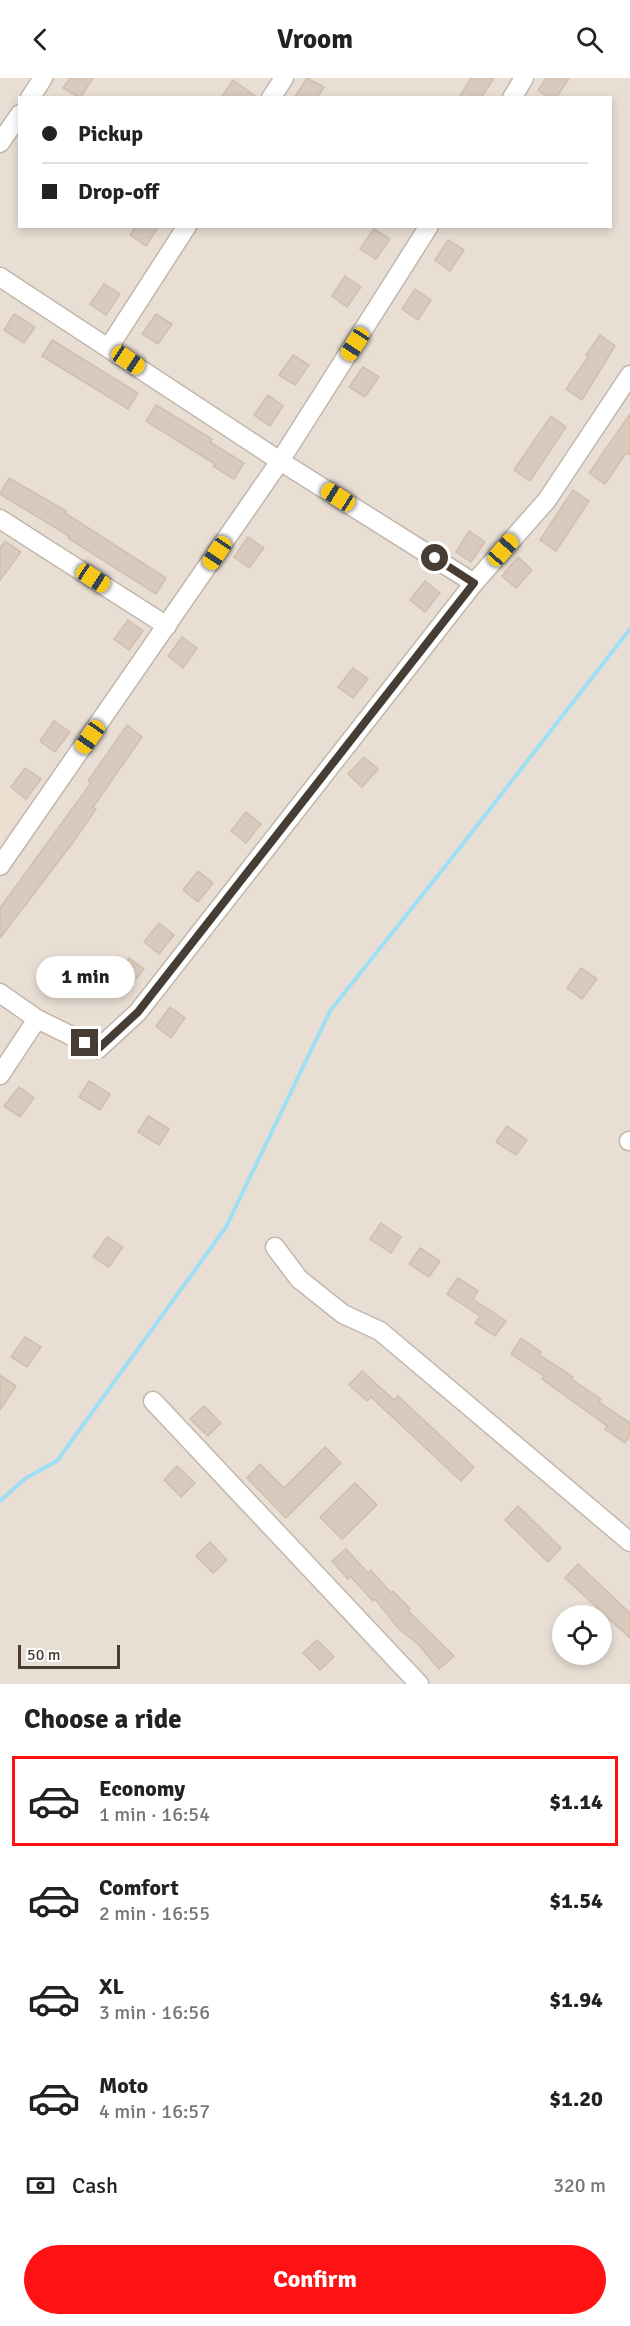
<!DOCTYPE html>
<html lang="en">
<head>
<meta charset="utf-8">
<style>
  :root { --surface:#fff; --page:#f6f6f6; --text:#222; --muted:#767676; --line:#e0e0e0; --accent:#ff1214 }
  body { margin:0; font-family:Signika,sans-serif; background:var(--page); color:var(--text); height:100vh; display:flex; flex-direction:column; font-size:22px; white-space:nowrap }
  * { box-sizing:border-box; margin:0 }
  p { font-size:20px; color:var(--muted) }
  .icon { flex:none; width:33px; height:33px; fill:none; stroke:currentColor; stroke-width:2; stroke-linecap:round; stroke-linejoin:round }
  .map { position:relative; height:1606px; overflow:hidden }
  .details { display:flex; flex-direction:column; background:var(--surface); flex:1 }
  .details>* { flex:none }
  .guide { position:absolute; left:18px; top:18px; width:594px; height:132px; border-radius:0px; box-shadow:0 3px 9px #0003; display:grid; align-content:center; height:132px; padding:0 24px; background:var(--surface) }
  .controls { position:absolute; left:552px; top:1527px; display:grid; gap:12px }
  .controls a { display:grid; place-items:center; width:60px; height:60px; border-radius:50%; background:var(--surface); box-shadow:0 3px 9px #0003; font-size:30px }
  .scale { position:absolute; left:18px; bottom:15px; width:102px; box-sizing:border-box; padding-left:6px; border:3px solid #473d35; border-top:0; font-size:16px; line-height:21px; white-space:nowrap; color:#473d35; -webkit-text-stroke:4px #fff; paint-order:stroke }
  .end { position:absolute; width:27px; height:27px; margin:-14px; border:8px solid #473d35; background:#fff; box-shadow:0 0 0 3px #fff }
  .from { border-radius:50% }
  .bubble { position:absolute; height:42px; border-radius:21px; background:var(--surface); box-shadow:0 3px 9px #0003; font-size:20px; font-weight:800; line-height:42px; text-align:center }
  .car { position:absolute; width:18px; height:36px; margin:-18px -9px; border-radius:8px; box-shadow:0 0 4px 2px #0007; background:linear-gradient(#f5c518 24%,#345 0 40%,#f5c518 0 76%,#345 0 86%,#f5c518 0) }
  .guide b { display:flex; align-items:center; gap:21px; height:57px; font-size:22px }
  .guide b+b { border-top:2px solid var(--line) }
  .guide i { width:15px; height:15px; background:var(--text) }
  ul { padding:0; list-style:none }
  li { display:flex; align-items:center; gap:18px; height:90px; margin:0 12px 9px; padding:0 12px; border:3px solid transparent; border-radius:0px }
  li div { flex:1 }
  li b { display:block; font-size:22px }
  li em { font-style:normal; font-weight:800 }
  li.selected { border-color:var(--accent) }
  li>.icon { width:54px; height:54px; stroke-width:1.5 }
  h2 { padding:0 24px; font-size:27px; line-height:72px }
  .pay { display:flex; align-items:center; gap:15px; height:66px; padding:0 24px; font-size:22px }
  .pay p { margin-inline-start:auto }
  .button { display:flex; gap:12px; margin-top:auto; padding:12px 24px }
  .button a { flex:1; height:69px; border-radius:36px; background:var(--accent); color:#fff; font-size:24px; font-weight:800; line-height:69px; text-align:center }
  header { display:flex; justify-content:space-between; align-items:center; height:78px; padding:0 24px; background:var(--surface); font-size:27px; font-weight:800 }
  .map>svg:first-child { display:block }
  .residential { fill:#e8ded4; fill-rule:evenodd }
  .education { fill:#eee0cf }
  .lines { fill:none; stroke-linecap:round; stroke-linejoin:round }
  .stream { stroke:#9fdff4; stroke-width:4 }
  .building { fill:#d9cabe; stroke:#d1beae; stroke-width:1.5 }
  .minor-casing { stroke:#c3b7ab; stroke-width:21 }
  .minor { stroke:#fff; stroke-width:18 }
  .route { stroke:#473d35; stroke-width:8 }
</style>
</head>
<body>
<header><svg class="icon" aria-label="back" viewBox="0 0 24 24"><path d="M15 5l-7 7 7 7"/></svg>Vroom<svg class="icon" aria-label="search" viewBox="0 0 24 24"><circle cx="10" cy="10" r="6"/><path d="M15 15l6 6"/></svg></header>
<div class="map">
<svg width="630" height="1606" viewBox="0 0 630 1606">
  <rect width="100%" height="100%" fill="#f4ede6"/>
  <path class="residential" d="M 0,0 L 630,0 L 630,1606 L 0,1606 ZM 20,20 L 610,20 L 610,148 L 20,148 ZM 562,1538 L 602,1538 L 602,1576 L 562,1576 Z"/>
  <polygon class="education" points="0,711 25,726 0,762"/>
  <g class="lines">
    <polyline class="stream" points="0,1423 26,1400 57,1383 226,1149 330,933 451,781 630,551"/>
  </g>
  <g class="building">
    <polygon points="70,0 93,0 80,20 63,10"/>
    <polygon points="307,0 324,9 317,20 294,20"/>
    <polygon points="471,0 494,0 481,20 459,20"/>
    <polygon points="546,0 569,0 556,20 549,20 538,12"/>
    <polygon points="233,2 258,20 221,20"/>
    <polygon points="136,148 159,148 146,168 130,157"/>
    <polygon points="374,151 390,161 376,181 360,171"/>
    <polygon points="448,162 464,172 450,193 435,182"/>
    <polygon points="345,198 361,209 347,229 332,218"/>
    <polygon points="104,206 120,216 106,237 90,226"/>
    <polygon points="415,211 431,222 418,242 402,231"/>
    <polygon points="14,236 35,249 24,265 4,252"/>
    <polygon points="156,236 172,246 158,266 142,256"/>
    <polygon points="600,257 615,268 582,322 566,311 588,279 586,277"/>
    <polygon points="52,262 138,315 128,331 42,278"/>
    <polygon points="293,277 309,287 295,307 279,297"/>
    <polygon points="363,289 379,299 365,319 349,309"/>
    <polygon points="268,317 283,328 270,348 254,337"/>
    <polygon points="156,327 212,361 210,364 244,385 234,401 213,388 215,386 146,343"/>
    <polygon points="630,336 630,377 626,375 605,406 589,395"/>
    <polygon points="551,338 566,349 530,403 514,392"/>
    <polygon points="9,400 66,433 65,435 166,500 156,516 68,460 69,458 0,416"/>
    <polygon points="573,412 589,423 556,473 540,462"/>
    <polygon points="469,453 485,464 471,484 456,474"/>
    <polygon points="248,459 264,470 249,490 234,479"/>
    <polygon points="5,463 21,474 0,502 0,470"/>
    <polygon points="518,479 532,492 516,510 502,498"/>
    <polygon points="425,503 440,515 425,534 410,522"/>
    <polygon points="128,542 143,553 129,572 114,561"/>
    <polygon points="182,559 197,570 183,590 168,578"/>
    <polygon points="353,590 368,601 353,620 338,609"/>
    <polygon points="54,643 70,654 55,674 40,663"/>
    <polygon points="127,647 142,659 93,729 96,731 74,763 0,860 0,830 91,705 88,703"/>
    <polygon points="364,679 378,691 362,709 348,696"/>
    <polygon points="25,690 41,701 26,721 11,709"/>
    <polygon points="246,734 261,746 246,765 231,753"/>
    <polygon points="198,793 213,805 198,824 183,812"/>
    <polygon points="159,845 174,857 159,876 144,864"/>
    <polygon points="129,880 144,891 129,910 114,899"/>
    <polygon points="581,890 597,901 582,921 567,910"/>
    <polygon points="170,929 185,940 171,960 156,948"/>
    <polygon points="89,1003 110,1016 100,1032 79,1019"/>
    <polygon points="19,1009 34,1020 20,1039 4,1028"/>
    <polygon points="148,1038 169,1051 159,1067 138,1054"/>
    <polygon points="507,1048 527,1062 516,1077 496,1064"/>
    <polygon points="381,1145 401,1159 391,1175 370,1161"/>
    <polygon points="107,1159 123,1169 109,1189 93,1179"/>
    <polygon points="420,1170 440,1183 429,1199 409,1186"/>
    <polygon points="458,1200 478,1213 473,1221 506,1243 495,1258 475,1245 480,1238 447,1216"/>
    <polygon points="25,1259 41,1269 27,1289 11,1279"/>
    <polygon points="521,1260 541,1274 539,1277 573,1299 571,1301 601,1321 599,1324 630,1345 630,1358 625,1365 605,1351 607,1348 542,1301 544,1298 511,1276"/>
    <polygon points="362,1293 394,1322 398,1318 474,1389 461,1403 371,1319 367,1323 349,1307"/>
    <polygon points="0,1297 16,1308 0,1332"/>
    <polygon points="204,1328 221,1345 208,1358 190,1341"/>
    <polygon points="325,1369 341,1385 286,1440 247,1400 260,1386 284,1410"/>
    <polygon points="177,1388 195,1405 181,1419 164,1402"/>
    <polygon points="355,1405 377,1427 342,1461 320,1439"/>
    <polygon points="518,1428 561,1470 548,1484 505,1442"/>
    <polygon points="210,1464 227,1482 213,1495 196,1478"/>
    <polygon points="346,1471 368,1495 371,1492 391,1515 393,1513 410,1531 408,1533 454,1578 439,1591 418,1566 399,1551 375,1521 373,1523 351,1499 348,1501 332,1483"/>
    <polygon points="578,1486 630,1535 630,1560 565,1500"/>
    <polygon points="317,1562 334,1579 320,1592 303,1575"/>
  </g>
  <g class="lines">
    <g class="minor-casing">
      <g id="minor">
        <polyline points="30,20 43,0"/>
        <polyline points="271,20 284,0"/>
        <polyline points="512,20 524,0"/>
        <polyline points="0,65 20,36"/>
        <polyline points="0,199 280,383 474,505"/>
        <polyline points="109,269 187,148"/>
        <polyline points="0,441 167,548"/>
        <polyline points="0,788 280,383 429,148"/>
        <polyline points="0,915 37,941 0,997"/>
        <polyline points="37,941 98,971 138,934 474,505 547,422 630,297"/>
        <polyline points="629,1063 630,1063"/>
        <polyline points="275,1169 299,1201 343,1236 380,1253 630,1464"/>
        <polyline points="153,1323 419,1606"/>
      </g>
    </g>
    <use href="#minor" class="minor"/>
  </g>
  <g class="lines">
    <polyline class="route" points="85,965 98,971 138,934 474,505 435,480"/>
  </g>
</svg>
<div class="controls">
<a><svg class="icon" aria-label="locate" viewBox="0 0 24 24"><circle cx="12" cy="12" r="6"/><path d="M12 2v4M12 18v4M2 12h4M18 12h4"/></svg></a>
</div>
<div class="scale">50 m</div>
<i class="end from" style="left:435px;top:480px"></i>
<i class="end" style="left:85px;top:965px"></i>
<div class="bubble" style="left:36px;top:878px;width:99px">1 min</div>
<i class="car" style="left:355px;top:266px;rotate:213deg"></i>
<i class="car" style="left:128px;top:282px;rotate:124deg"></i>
<i class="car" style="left:338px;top:419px;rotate:302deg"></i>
<i class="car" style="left:503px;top:472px;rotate:41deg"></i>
<i class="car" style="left:217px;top:475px;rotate:214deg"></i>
<i class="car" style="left:93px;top:500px;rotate:123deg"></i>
<i class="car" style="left:90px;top:659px;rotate:215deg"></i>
<div class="guide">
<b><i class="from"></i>Pickup</b>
<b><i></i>Drop-off</b>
</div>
</div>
<section class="details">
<h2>Choose a ride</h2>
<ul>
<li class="selected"><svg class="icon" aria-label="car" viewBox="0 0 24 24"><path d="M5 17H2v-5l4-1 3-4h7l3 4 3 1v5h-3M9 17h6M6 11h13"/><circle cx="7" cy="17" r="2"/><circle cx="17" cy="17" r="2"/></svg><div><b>Economy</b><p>1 min · 16:54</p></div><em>$1.14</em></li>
<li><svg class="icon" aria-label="car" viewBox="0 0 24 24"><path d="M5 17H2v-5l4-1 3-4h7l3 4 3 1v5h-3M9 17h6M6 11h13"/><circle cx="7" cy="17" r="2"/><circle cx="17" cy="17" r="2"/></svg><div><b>Comfort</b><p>2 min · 16:55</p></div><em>$1.54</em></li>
<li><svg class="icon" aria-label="car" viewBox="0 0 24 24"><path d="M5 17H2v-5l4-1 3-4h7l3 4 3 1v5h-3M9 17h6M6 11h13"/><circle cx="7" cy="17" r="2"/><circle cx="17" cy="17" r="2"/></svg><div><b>XL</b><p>3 min · 16:56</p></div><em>$1.94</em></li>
<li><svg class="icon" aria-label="car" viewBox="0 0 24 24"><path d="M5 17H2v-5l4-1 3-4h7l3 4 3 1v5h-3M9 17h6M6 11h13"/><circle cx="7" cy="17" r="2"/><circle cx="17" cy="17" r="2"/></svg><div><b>Moto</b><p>4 min · 16:57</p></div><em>$1.20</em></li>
</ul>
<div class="pay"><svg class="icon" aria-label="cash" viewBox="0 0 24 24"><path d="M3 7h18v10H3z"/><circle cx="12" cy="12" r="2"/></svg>Cash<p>320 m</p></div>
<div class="button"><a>Confirm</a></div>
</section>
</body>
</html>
